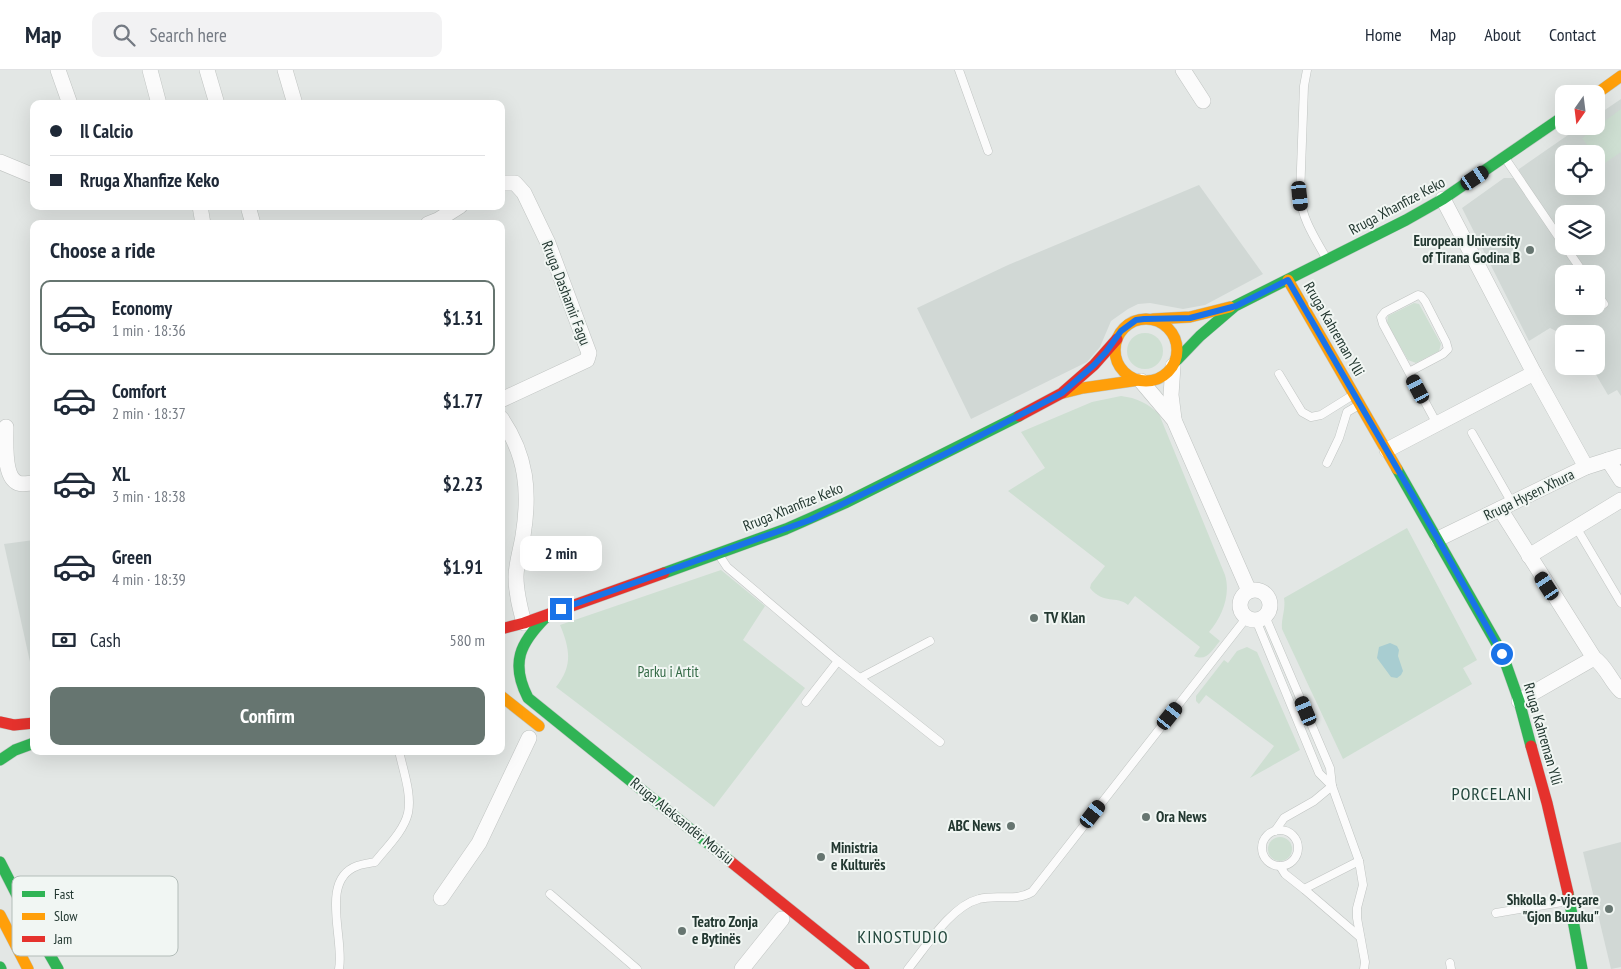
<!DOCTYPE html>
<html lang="en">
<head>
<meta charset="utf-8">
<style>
  :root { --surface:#fff; --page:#f2f2f3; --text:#1f2937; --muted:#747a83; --line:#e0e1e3; --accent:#667570 }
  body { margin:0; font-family:"PT Sans Narrow",sans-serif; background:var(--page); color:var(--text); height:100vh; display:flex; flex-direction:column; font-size:19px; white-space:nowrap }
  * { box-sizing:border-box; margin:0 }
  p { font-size:16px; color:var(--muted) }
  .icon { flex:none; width:28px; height:28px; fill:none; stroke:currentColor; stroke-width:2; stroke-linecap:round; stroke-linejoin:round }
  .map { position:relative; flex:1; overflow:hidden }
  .details { position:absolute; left:30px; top:150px; width:475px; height:535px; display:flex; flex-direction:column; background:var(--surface); border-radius:10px; box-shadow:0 5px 20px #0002 }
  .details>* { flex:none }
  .banner { position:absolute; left:30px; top:30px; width:475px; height:110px; border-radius:10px; box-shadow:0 5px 20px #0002; display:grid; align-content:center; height:110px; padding:0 20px; background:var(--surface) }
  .needle { width:32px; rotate:194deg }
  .tools { position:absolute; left:1555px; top:15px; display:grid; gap:10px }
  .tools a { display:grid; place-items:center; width:50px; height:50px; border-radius:10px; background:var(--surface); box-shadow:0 5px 20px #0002; font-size:25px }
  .end { position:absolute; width:22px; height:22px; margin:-11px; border:6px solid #1a73e8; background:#fff; box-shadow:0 0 0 2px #fff }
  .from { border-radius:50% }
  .bubble { position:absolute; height:35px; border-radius:10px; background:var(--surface); box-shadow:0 5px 20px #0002; font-size:16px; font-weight:700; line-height:35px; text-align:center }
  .car { position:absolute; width:15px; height:30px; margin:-15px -8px; border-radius:6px; box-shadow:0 0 4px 1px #0007; background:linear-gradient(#222 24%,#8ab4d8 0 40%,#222 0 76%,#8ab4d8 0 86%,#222 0) }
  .banner b { display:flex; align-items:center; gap:18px; height:48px; font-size:19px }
  .banner b+b { border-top:1px solid var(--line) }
  .banner i { width:12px; height:12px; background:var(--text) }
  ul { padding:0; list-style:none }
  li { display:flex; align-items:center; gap:15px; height:75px; margin:0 10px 8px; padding:0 10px; border:2px solid transparent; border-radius:10px }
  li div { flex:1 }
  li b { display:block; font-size:19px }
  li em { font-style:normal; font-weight:700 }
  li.on { border-color:var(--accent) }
  li>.icon { width:45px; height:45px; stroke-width:1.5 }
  h2 { padding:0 20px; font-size:22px; line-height:60px }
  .pay { display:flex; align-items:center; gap:12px; height:55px; padding:0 20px; font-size:19px }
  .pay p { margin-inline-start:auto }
  .cta { display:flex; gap:10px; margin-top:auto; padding:10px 20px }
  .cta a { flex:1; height:58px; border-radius:10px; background:var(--accent); color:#fff; font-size:20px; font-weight:700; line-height:58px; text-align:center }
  header { display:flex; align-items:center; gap:30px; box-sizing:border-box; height:70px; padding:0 25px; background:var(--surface); border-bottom:1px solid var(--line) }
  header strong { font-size:24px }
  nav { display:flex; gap:28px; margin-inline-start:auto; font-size:18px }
  .search { width:350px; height:45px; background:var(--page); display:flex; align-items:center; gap:12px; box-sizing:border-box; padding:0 18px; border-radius:10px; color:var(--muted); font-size:19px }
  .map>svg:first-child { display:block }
  .built { fill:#d1d8d5; fill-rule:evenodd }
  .green { fill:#cedfd2 }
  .water { fill:#a8cdd1 }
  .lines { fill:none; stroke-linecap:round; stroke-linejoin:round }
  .lane-casing { stroke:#c0c4c2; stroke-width:9 }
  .street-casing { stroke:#c0c4c2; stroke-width:16 }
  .fast-casing { stroke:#bfc5c2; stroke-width:12 }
  .slow-casing { stroke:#bfc5c2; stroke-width:12 }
  .jam-casing { stroke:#bfc5c2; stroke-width:12 }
  .lane { stroke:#fbfbfb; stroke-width:8 }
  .street { stroke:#fbfbfb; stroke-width:15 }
  .fast { stroke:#30b455; stroke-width:11 }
  .slow { stroke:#ff9f0a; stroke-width:11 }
  .jam { stroke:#e5322d; stroke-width:11 }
  .route { stroke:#1a73e8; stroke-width:6 }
  .poi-dot { fill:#667570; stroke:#f1f6f3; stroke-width:2 }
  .labels { text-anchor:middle; stroke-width:4; stroke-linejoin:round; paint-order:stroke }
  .street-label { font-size:15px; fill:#233831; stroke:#f1f6f3 }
  .poi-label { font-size:15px; font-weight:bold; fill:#233831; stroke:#f1f6f3; text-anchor:start }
  .park-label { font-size:15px; fill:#336945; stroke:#f1f6f3 }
  .quarter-label { font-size:18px; letter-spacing:1px; fill:#22473c; stroke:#f1f6f3 }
  .key { fill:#f1f6f3; stroke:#b3bdb9; stroke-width:1 }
  .key-label { font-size:14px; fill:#233831 }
</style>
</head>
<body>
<header>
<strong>Map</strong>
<div class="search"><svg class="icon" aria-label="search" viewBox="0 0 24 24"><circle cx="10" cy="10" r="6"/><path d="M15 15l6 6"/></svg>Search here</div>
<nav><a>Home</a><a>Map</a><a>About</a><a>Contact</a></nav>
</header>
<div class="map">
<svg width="1621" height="899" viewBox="0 0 1621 899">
  <rect width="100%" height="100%" fill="#e3e7e5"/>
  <g class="built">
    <path d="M 1621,29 L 1621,326 L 1617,320 L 1608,325 L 1595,303 L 1588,296 L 1596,296 L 1596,264 L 1564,265 L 1550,258 L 1529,271 L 1462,138 L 1504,108 L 1517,108 L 1519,99 L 1581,56 L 1596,56 L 1596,46 ZM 1564,84 L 1596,84 L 1596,116 L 1564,116 ZM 1564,144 L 1596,144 L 1596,176 L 1564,176 ZM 1564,204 L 1596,204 L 1596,236 L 1564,236 Z"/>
    <polygon points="1199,115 1263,204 1205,235 1183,239 1150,233 1138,234 1128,239 1111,251 1100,277 1087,292 971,349 917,238 1008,195"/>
    <polygon points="34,470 34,610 4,474"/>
    <polygon points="1621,772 1621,897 1611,899 1583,782"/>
  </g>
  <g class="green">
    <polygon points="1621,39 1621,82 1602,95 1596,87 1596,84 1594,84 1582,68"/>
    <polygon points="1414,233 1419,234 1441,274 1439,281 1416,293 1408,290 1387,253 1388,246"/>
    <circle cx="1145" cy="281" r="18"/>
    <path d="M 1121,326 C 1137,328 1147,333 1159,344 L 1225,505 C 1231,525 1222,547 1209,562 L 1220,571 C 1212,580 1207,592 1194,586 L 1200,577 L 1135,526 L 1128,535 C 1116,525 1104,535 1090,518 L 1091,514 L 1105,496 L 1008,421 L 1045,398 L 1021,362 L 1092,332 Z"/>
    <path d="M 1407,458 L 1477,590 L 1463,598 L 1472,614 L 1343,689 L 1282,559 C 1281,548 1286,539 1284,528 Z"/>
    <path d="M 721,500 L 765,536 L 743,570 L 805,618 L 714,737 L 556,617 C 573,596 570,579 560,555 Z"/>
    <polygon points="1247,577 1257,582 1300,680 1250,708 1274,676 1206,625 1199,634 1196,631 1196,626 1224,590 1228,593 1237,581"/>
    <circle cx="1280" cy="779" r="12"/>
  </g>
  <polygon class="water" points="1390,573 1397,576 1399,580 1398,586 1403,601 1401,605 1397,608 1391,607 1377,588 1379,577"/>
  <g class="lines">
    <g class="lane-casing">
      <g id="lane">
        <polyline points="959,0 988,81"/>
        <path d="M 1307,0 L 1304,16 L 1300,126 C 1302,149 1315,168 1326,188"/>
        <polyline points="1505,88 1564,175"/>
        <polyline points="1565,176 1584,204"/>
        <polyline points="1596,222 1604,234"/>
        <polyline points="1409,302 1443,284 1448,279 1446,272 1425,231 1421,226 1418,225 1385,242 1381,247 1383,254 1437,354"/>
        <polyline points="1279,304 1302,342 1311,347 1321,345 1353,325"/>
        <polyline points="1472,363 1512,433"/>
        <polyline points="1327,393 1339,368 1347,342 1359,335"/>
        <polyline points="1576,457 1621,533"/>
        <polyline points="719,485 727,497 838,591 940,672"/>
        <polyline points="1265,546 1330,698 1332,716 1359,791 1363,815 1357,838 1357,848 1365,892 1364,899"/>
        <polyline points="1256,550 1319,703 1332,716"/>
        <polyline points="860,608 930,571"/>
        <polyline points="806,632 838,591"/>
        <circle cx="1280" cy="778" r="18"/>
        <polyline points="1275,761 1284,748 1314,731 1332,716"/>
        <polyline points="1359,791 1304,819 1360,867"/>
        <polyline points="1280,796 1285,804 1304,819"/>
        <polyline points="550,824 637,899"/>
        <polyline points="1496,843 1568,831"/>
        <polyline points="1450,893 1451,899"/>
        <path d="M 339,899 C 345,870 319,810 357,796 C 362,794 369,793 375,792 C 386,778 404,761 408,743 C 412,724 403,700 399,681"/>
        <path d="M 908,899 C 926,877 951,836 979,829 C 997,824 1015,832 1032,822 L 1247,547"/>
      </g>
    </g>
    <g class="street-casing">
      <g id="street">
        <polyline points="58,0 70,34"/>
        <polyline points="150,0 159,34"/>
        <polyline points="207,0 217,34"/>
        <polyline points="285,0 295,34"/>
        <polyline points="1183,0 1203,31"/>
        <polyline points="0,92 34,106"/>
        <polyline points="501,113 515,113 524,123 548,173 589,283 587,290 501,330"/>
        <polyline points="1443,129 1534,303 1586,397"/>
        <polyline points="200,136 203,154"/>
        <polyline points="248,136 253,154"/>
        <polyline points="428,154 438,150 460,136"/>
        <polyline points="1173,296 1171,325 1174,349"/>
        <polyline points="1141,311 1174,350 1249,521"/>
        <path d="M 501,348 C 527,386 530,422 523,466 C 521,479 516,494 516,507 C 516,523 520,538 524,553"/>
        <path d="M 6,357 C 6,371 3,407 18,413 C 23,415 29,413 34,413"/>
        <polyline points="1387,380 1534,303"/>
        <polyline points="1608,390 1621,410"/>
        <path d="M 1500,439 L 1594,588 C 1607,597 1610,611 1621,621"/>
        <polyline points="1438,469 1586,397 1621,386"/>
        <polyline points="1529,486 1621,430"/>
        <circle cx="1255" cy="535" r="15"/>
        <polyline points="1519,631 1594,588"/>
        <polyline points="441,828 479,773 529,668"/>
        <polyline points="742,899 782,849"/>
      </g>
    </g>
    <g class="fast-casing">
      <g id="fast">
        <polyline points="1175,292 1200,266 1235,236 1406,150 1443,129 1564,46"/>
        <polyline points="1397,399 1502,583 1519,631 1531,676"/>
        <polyline points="664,503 786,459 845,433 1019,346"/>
        <path d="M 546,547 C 520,573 510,593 528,628 L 731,792"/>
        <polyline points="0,690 15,680 34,673"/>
        <polyline points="0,792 26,843 58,899"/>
        <polyline points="1568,823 1582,899"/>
        <polyline points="0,897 1,899"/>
      </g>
    </g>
    <g class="slow-casing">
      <g id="slow">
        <polyline points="1596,24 1621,6"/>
        <polyline points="1288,210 1397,399"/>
        <circle cx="1146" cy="280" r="31"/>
        <polyline points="1153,249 1190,247 1230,237"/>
        <polyline points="1063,323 1083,318 1139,310"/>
        <polyline points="501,626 539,656"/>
        <polyline points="0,845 28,899"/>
      </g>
    </g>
    <g class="jam-casing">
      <g id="jam">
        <polyline points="1019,346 1062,323 1094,295 1117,269"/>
        <polyline points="501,559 524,553 664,503"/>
        <polyline points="0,652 14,655 34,653"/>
        <polyline points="1531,676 1547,733 1568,823"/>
        <polyline points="731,792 864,899"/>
      </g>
    </g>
    <use href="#lane" class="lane"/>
    <use href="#street" class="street"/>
    <use href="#fast" class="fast"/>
    <use href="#slow" class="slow"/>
    <use href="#jam" class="jam"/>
  </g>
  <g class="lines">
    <polyline class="route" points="561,539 810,450 949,382 1062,323 1094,295 1106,282 1121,261 1136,250 1144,249 1190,248 1236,236 1288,210 1438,469 1502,584"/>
  </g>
  <g class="poi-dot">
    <circle cx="1530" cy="180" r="5"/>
    <circle cx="1034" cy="548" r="5"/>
    <circle cx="1146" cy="747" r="5"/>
    <circle cx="1011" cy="756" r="5"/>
    <circle cx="821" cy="787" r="5"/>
    <circle cx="1609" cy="839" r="5"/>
    <circle cx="682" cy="861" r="5"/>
  </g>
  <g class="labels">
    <g class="street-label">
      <text transform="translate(1397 136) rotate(-28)" y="5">Rruga Xhanfize Keko</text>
      <text transform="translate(566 223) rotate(69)" y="5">Rruga Dashamir Fagu</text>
      <text transform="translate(1334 259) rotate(60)" y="5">Rruga Kahreman Ylli</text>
      <text transform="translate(1529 425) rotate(-26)" y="5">Rruga Hysen Xhura</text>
      <text transform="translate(793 437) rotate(-22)" y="5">Rruga Xhanfize Keko</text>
      <text transform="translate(1543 664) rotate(74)" y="5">Rruga Kahreman Ylli</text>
      <text transform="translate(682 751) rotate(39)" y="5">Rruga Aleksandër Moisiu</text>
    </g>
    <g class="poi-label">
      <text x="1520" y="176" text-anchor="end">European University<tspan x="1520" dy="17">of Tirana Godina B</tspan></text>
      <text x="1044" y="553">TV Klan</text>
      <text x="1156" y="752">Ora News</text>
      <text x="1001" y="761" text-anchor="end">ABC News</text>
      <text x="831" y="783">Ministria<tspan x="831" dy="17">e Kulturës</tspan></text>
      <text x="1599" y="835" text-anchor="end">Shkolla 9-vjeçare<tspan x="1599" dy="17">"Gjon Buzuku"</tspan></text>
      <text x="692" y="857">Teatro Zonja<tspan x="692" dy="17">e Bytinës</tspan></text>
    </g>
    <g class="park-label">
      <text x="668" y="607">Parku i Artit</text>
    </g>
    <g class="quarter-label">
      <text x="1492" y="730">PORCELANI</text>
      <text x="903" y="873">KINOSTUDIO</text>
    </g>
  </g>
  <rect x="12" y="806" width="166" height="80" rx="8" class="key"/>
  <rect x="22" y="821" width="23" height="6" fill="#30b455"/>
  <rect x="22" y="843" width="23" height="7" fill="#ff9f0a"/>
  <rect x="22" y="866" width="23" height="6" fill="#e5322d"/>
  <g class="key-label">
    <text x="54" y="829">Fast</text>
    <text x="54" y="851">Slow</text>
    <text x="54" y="874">Jam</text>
  </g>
</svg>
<div class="tools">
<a><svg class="needle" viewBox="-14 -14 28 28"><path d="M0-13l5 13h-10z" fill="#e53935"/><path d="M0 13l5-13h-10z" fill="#747a83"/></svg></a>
<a><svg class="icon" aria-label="locate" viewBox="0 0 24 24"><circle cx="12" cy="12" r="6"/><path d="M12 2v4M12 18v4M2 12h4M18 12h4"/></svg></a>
<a><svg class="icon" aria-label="layers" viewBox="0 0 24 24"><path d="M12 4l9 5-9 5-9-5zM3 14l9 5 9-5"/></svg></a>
<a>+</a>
<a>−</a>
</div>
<i class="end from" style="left:1502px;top:584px"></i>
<i class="end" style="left:561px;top:539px"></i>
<div class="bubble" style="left:520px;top:466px;width:82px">2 min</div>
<i class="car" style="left:1475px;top:108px;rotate:56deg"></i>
<i class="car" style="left:1300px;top:126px;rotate:174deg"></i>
<i class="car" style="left:1418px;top:319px;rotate:332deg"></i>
<i class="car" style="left:1547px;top:516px;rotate:327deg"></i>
<i class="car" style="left:1306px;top:641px;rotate:337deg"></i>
<i class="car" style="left:1170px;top:646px;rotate:39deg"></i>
<i class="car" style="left:1093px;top:744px;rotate:38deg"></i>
<div class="banner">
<b><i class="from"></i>Il Calcio</b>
<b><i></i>Rruga Xhanfize Keko</b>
</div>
<section class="details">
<h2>Choose a ride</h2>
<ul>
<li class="on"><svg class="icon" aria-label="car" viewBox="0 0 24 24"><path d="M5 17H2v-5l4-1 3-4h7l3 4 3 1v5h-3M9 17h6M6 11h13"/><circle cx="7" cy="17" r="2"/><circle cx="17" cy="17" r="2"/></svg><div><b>Economy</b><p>1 min · 18:36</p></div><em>$1.31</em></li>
<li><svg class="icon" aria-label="car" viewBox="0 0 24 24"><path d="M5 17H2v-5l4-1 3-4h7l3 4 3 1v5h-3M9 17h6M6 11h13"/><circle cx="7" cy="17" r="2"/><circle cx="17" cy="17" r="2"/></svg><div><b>Comfort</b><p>2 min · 18:37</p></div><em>$1.77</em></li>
<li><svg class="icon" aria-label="car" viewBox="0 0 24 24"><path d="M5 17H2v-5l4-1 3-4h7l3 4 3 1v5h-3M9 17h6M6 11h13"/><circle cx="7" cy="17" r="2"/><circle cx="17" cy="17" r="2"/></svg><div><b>XL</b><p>3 min · 18:38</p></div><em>$2.23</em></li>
<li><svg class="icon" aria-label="car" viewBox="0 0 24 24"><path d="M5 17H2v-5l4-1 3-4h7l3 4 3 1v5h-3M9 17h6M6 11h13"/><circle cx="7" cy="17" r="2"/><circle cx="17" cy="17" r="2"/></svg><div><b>Green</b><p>4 min · 18:39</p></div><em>$1.91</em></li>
</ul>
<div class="pay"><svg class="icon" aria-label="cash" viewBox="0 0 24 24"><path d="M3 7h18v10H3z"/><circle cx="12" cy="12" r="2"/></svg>Cash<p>580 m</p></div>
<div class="cta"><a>Confirm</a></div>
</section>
</div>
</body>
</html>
